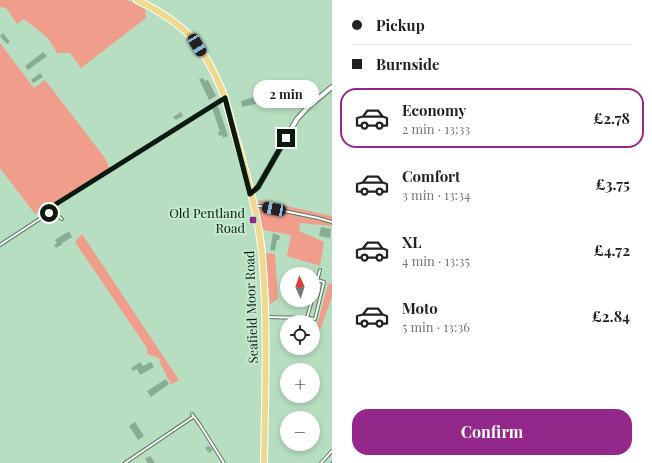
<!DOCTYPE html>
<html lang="en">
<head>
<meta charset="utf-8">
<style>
  :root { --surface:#fff; --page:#f6f6f6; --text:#222; --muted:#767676; --line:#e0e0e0; --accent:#94288a }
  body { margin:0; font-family:"Playfair Display",serif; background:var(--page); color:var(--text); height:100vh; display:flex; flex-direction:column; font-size:15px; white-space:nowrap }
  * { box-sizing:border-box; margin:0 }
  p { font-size:13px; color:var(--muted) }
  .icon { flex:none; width:22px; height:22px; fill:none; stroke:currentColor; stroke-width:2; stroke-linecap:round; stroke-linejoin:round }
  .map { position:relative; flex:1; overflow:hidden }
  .drawer { display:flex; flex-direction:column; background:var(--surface); width:320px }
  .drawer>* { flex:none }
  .hud { display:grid; align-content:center; height:88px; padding:0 20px; background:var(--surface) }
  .needle { width:26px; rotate:357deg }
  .fabs { position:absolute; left:280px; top:267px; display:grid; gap:8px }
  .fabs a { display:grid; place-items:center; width:40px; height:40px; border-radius:50%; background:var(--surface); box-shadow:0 2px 6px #0003; font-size:20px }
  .end { position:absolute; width:18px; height:18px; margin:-9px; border:5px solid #0b190f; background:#fff; box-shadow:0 0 0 2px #fff }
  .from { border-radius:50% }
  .bubble { position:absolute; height:28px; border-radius:14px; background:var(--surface); box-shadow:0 2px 6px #0003; font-size:13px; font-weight:700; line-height:28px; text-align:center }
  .car { position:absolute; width:12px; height:24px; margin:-12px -6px; border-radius:5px; box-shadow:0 0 3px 1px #0007; background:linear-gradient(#222 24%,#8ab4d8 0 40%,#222 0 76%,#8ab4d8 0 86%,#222 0) }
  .hud b { display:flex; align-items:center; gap:14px; height:38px; font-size:15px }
  .hud b+b { border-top:1px solid var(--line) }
  .hud i { width:10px; height:10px; background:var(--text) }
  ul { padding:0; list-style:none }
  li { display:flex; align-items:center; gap:12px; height:60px; margin:0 8px 6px; padding:0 12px; border:2px solid transparent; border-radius:16px }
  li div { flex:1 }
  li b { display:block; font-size:15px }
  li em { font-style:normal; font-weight:700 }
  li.active { border-color:var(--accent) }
  li>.icon { width:36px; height:36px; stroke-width:1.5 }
  .cta { display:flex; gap:8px; margin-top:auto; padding:8px 20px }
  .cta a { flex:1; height:46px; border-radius:16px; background:var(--accent); color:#fff; font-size:16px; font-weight:700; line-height:46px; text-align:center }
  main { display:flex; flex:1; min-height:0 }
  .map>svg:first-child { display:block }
  .green { fill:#f19d8b }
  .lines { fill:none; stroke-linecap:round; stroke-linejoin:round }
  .stream { stroke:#298a9b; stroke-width:1.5 }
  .building { fill:#89ad92 }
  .lane-casing { stroke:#577a60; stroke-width:4 }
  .street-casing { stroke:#577a60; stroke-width:6 }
  .primary-casing { stroke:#fff; stroke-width:8 }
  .lane { stroke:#fff; stroke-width:2 }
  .street { stroke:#fff; stroke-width:4 }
  .primary { stroke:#eed98f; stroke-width:6 }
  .route { stroke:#0b190f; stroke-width:5 }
  .poi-dot { fill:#94288a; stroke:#c5ebce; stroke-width:1.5 }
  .labels { text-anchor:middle; stroke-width:4; stroke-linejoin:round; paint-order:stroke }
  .poi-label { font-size:13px; fill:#0b190f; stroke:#c5ebce; text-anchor:end }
  .street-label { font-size:13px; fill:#0b190f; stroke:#c5ebce }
</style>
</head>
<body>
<main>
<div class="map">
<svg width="332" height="463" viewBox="0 0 332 463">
  <rect width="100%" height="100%" fill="#b8dec1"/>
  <g class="green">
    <polygon points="0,0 127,0 145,9 146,18 81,68 70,53 57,53 48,38 24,19 17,24 6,8 0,7"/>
    <polygon points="0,43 34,88 45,80 105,158 109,168 35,214 0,168"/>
    <polygon points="259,200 332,216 332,226 300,223 299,231 324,242 320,266 287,256 291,235 263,230 258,210"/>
    <polygon points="82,234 179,380 171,384 160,363 159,358 147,354 147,348 75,242"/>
    <polygon points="265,253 275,254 278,299 270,304"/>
    <polygon points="332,283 332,296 317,339 313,340 328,285"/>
  </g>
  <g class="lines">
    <polyline class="stream" points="331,463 332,462"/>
  </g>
  <g class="building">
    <polygon points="3,33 10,42 7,44 0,36"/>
    <polygon points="43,52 47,56 28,70 25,66"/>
    <polygon points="40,73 43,77 33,83 31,80"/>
    <polygon points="203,78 205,81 208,80 216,96 209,100 199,79"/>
    <polygon points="254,97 256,104 242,107 241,101"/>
    <polygon points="218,106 228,136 223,138 222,135 219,136 218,132 220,132 212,108"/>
    <polygon points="181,112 183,116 176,120 173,117"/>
    <polygon points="52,213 56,218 51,221 48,216"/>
    <polygon points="321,227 331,229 330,238 319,236"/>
    <polygon points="69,231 72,237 62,243 63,244 56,248 54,245 57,243 55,240"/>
    <polygon points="273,233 280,236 279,240 277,240 275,251 270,250"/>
    <polygon points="140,362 143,366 151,362 154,367 140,375 137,369 133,371 131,368"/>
    <polygon points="166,379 169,384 151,397 147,391"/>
    <polygon points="135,422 144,436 138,440 129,426"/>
    <polygon points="208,446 209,447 210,446 213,450 209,453 205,448"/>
    <polygon points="150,456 155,463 148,463 145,459"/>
  </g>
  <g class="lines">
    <g class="lane-casing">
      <g id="lane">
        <polyline points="254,206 260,206 318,218 332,222"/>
        <polyline points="52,208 57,215 62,219"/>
        <polyline points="0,245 49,213 56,204 224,98"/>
        <polyline points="313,296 320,270"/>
        <polyline points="266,317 307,318 312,300"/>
        <polyline points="307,318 315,319 324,282 317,280"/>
        <polyline points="192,414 200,425 224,463"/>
        <polyline points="125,463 193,417"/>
        <polyline points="321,463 332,451"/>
      </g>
    </g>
    <g class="street-casing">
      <polyline id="street" points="250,194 258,187 297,119 308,107 332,87"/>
    </g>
    <g class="primary-casing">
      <path id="primary" d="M 137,0 C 154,8 170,18 184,30 C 202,46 216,75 225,98 C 238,149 257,201 262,254 C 268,323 265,394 264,463"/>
    </g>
    <use href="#lane" class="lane"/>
    <use href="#street" class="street"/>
    <use href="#primary" class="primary"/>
  </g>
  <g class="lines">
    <polyline class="route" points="49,213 56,204 225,98 250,194 258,187 286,138"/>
  </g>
  <rect class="poi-dot" x="249" y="216" width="8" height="8" rx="2"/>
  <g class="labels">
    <g class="poi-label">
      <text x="245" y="218">Old Pentland<tspan x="245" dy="15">Road</tspan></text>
    </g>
    <g class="street-label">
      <text transform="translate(251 307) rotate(-92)" y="5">Seafield Moor Road</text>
    </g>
  </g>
</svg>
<div class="fabs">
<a><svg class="needle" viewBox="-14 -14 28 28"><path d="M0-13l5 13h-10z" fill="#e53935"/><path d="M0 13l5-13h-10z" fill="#767676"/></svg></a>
<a><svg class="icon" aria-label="locate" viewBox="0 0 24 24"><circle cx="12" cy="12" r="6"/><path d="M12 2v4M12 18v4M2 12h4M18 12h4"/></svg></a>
<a>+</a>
<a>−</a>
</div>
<i class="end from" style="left:49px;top:213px"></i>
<i class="end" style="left:286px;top:138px"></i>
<div class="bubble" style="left:253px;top:80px;width:66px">2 min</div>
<i class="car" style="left:197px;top:45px;rotate:149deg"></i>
<i class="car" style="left:274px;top:209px;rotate:281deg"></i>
</div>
<section class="drawer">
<div class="hud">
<b><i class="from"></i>Pickup</b>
<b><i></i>Burnside</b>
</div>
<ul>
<li class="active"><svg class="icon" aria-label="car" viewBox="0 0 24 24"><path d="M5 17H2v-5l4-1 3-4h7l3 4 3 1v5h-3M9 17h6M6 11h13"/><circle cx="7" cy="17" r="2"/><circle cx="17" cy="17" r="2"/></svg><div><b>Economy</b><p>2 min · 13:33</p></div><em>£2.78</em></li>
<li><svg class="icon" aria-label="car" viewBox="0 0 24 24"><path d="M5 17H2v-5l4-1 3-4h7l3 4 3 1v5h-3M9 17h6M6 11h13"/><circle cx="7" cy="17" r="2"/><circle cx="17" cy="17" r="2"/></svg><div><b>Comfort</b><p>3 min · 13:34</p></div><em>£3.75</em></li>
<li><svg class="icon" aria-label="car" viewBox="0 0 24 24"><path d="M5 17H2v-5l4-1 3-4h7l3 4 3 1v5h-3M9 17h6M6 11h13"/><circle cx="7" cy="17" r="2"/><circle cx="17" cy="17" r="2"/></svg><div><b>XL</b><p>4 min · 13:35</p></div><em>£4.72</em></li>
<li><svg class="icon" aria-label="car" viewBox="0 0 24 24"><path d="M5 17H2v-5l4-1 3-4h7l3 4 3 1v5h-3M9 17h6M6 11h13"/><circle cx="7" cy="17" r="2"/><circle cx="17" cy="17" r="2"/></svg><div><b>Moto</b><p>5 min · 13:36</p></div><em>£2.84</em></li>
</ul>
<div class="cta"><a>Confirm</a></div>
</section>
</main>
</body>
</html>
